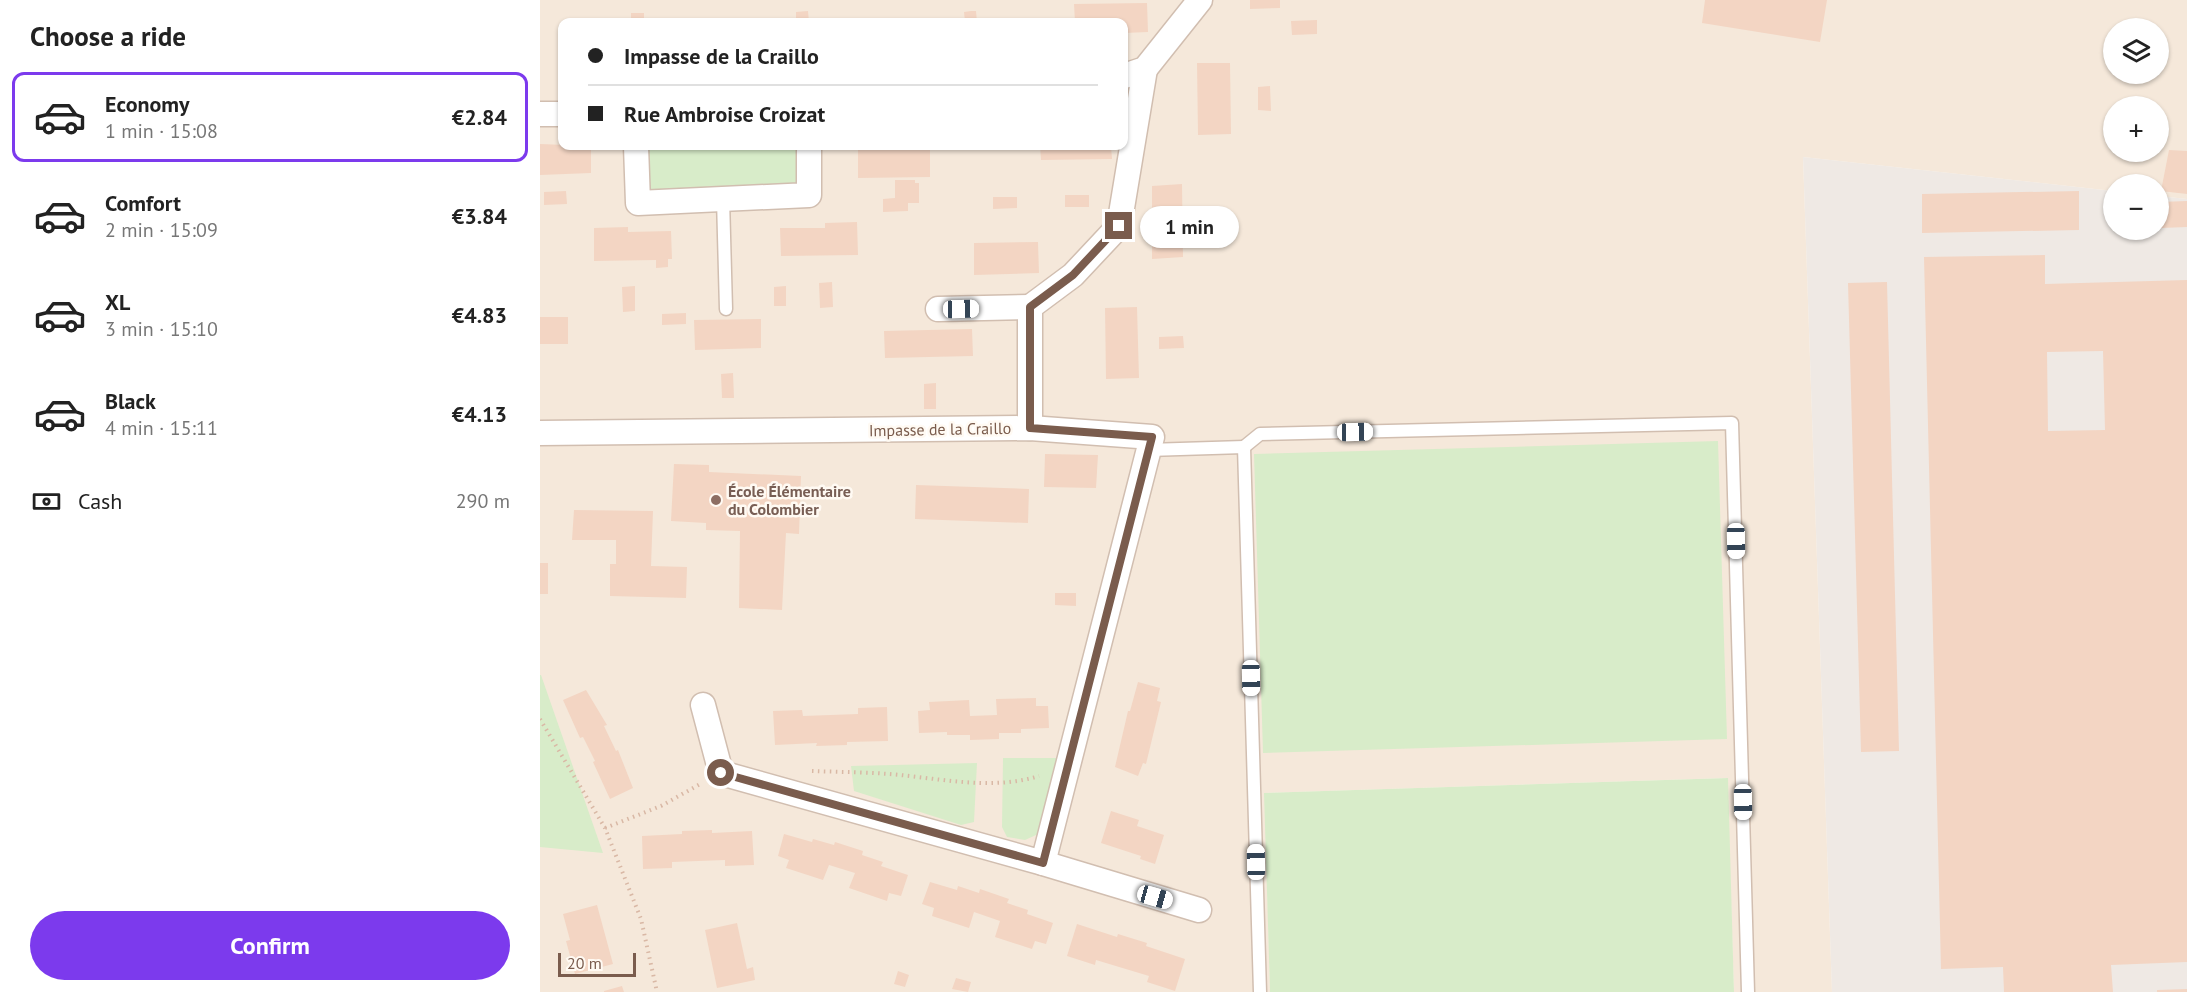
<!DOCTYPE html>
<html lang="en">
<head>
<meta charset="utf-8">
<style>
  :root { --surface:#fff; --page:#f2f2f2; --text:#222; --muted:#767676; --line:#e0e0e0; --accent:#7c3aed }
  body { margin:0; font-family:"PT Sans",sans-serif; background:var(--page); color:var(--text); height:100vh; display:flex; flex-direction:column; font-size:22px; white-space:nowrap }
  * { box-sizing:border-box; margin:0 }
  p { font-size:20px; color:var(--muted) }
  .icon { flex:none; width:33px; height:33px; fill:none; stroke:currentColor; stroke-width:2; stroke-linecap:round; stroke-linejoin:round }
  .map { position:relative; flex:1; overflow:hidden }
  .side { display:flex; flex-direction:column; background:var(--surface); width:540px }
  .side>* { flex:none }
  .guide { position:absolute; left:18px; top:18px; width:570px; height:132px; border-radius:12px; box-shadow:0 2px 4px #0004; display:grid; align-content:center; height:132px; padding:0 30px; background:var(--surface) }
  .fabs { position:absolute; left:1563px; top:18px; display:grid; gap:12px }
  .fabs a { display:grid; place-items:center; width:66px; height:66px; border-radius:50%; background:var(--surface); box-shadow:0 2px 4px #0004; font-size:30px }
  .scale { position:absolute; left:18px; bottom:15px; width:78px; box-sizing:border-box; padding-left:6px; border:3px solid #7a5c4d; border-top:0; font-size:16px; line-height:21px; white-space:nowrap; color:#7a5c4d; -webkit-text-stroke:4px #fffaf3; paint-order:stroke }
  .end { position:absolute; width:27px; height:27px; margin:-14px; border:8px solid #7a5c4d; background:#fff; box-shadow:0 0 0 3px #fff }
  .from { border-radius:50% }
  .bubble { position:absolute; height:42px; border-radius:21px; background:var(--surface); box-shadow:0 2px 4px #0004; font-size:20px; font-weight:600; line-height:42px; text-align:center }
  .car { position:absolute; width:18px; height:36px; margin:-18px -9px; border-radius:8px; box-shadow:0 0 4px 2px #0007; background:linear-gradient(#fff 24%,#345 0 40%,#fff 0 76%,#345 0 86%,#fff 0) }
  .guide b { display:flex; align-items:center; gap:21px; height:57px; font-size:22px }
  .guide b+b { border-top:2px solid var(--line) }
  .guide i { width:15px; height:15px; background:var(--text) }
  ul { padding:0; list-style:none }
  li { display:flex; align-items:center; gap:18px; height:90px; margin:0 12px 9px; padding:0 18px; border:3px solid transparent; border-radius:12px }
  li div { flex:1 }
  li b { display:block; font-size:22px }
  li em { font-style:normal; font-weight:600 }
  li.selected { border-color:var(--accent) }
  li>.icon { width:54px; height:54px; stroke-width:1.5 }
  h2 { padding:0 30px; font-size:27px; line-height:72px }
  .pay { display:flex; align-items:center; gap:15px; height:66px; padding:0 30px; font-size:22px }
  .pay p { margin-inline-start:auto }
  .action { display:flex; gap:12px; margin-top:auto; padding:12px 30px }
  .action a { flex:1; height:69px; border-radius:36px; background:var(--accent); color:#fff; font-size:24px; font-weight:600; line-height:69px; text-align:center }
  main { display:flex; flex:1; min-height:0 }
  .map>svg:first-child { display:block }
  .residential { fill:#f5e8da; fill-rule:evenodd }
  .industrial { fill:#efe9e4 }
  .green { fill:#d8ecc9 }
  .building { fill:#f3d5c3; fill-rule:evenodd }
  .lines { fill:none; stroke-linecap:round; stroke-linejoin:round }
  .service-casing { stroke:#d1beb0; stroke-width:15 }
  .minor-casing { stroke:#d1beb0; stroke-width:27 }
  .path { stroke:#d9b8a5; stroke-width:4; stroke-dasharray:1.5 4.5; stroke-linecap:butt }
  .service { stroke:#fff; stroke-width:12 }
  .minor { stroke:#fff; stroke-width:24 }
  .route { stroke:#7a5c4d; stroke-width:8 }
  .education-dot { fill:#8d6e63; stroke:#fffaf3; stroke-width:2 }
  .labels { text-anchor:middle; stroke-width:5; stroke-linejoin:round; paint-order:stroke }
  .street-label { font-size:16px; fill:#7a5c4d; stroke:#fffaf3 }
  .education-label { font-size:16px; font-weight:bold; fill:#785e54; stroke:#fffaf3; text-anchor:start }
</style>
</head>
<body>
<main>
<section class="side">
<h2>Choose a ride</h2>
<ul>
<li class="selected"><svg class="icon" aria-label="car" viewBox="0 0 24 24"><path d="M5 17H2v-5l4-1 3-4h7l3 4 3 1v5h-3M9 17h6M6 11h13"/><circle cx="7" cy="17" r="2"/><circle cx="17" cy="17" r="2"/></svg><div><b>Economy</b><p>1 min · 15:08</p></div><em>€2.84</em></li>
<li><svg class="icon" aria-label="car" viewBox="0 0 24 24"><path d="M5 17H2v-5l4-1 3-4h7l3 4 3 1v5h-3M9 17h6M6 11h13"/><circle cx="7" cy="17" r="2"/><circle cx="17" cy="17" r="2"/></svg><div><b>Comfort</b><p>2 min · 15:09</p></div><em>€3.84</em></li>
<li><svg class="icon" aria-label="car" viewBox="0 0 24 24"><path d="M5 17H2v-5l4-1 3-4h7l3 4 3 1v5h-3M9 17h6M6 11h13"/><circle cx="7" cy="17" r="2"/><circle cx="17" cy="17" r="2"/></svg><div><b>XL</b><p>3 min · 15:10</p></div><em>€4.83</em></li>
<li><svg class="icon" aria-label="car" viewBox="0 0 24 24"><path d="M5 17H2v-5l4-1 3-4h7l3 4 3 1v5h-3M9 17h6M6 11h13"/><circle cx="7" cy="17" r="2"/><circle cx="17" cy="17" r="2"/></svg><div><b>Black</b><p>4 min · 15:11</p></div><em>€4.13</em></li>
</ul>
<div class="pay"><svg class="icon" aria-label="cash" viewBox="0 0 24 24"><path d="M3 7h18v10H3z"/><circle cx="12" cy="12" r="2"/></svg>Cash<p>290 m</p></div>
<div class="action"><a>Confirm</a></div>
</section>
<div class="map">
<svg width="1647" height="992" viewBox="0 0 1647 992">
  <rect width="100%" height="100%" fill="#fdf6ec"/>
  <path class="residential" d="M 0,0 L 1647,0 L 1647,199 L 1619,196 L 1618,184 L 1574,184 L 1573,191 L 1263,157 L 1292,992 L 1194,992 L 1187,778 L 725,793 L 730,992 L 0,992 ZM 22,22 L 584,22 L 584,146 L 22,146 ZM 1574,28 L 1618,28 L 1618,74 L 1574,74 ZM 1574,106 L 1618,106 L 1618,152 L 1574,152 Z"/>
  <polygon class="industrial" points="1263,157 1573,191 1574,230 1618,230 1619,196 1647,199 1647,992 1292,992"/>
  <g class="green">
    <polygon points="105,146 258,146 260,188 106,196"/>
    <polygon points="1178,441 1187,739 723,753 714,454"/>
    <polygon points="0,675 1,675 63,853 0,847"/>
    <polygon points="463,758 522,758 505,831 485,840 467,837 462,827"/>
    <polygon points="437,763 434,822 421,825 314,791 311,766"/>
    <polygon points="1188,778 1194,992 730,992 724,793"/>
  </g>
  <g class="building">
    <polygon points="710,0 740,0 740,8 710,9"/>
    <polygon points="1165,0 1287,0 1280,42 1162,23"/>
    <polygon points="607,3 608,32 584,33 584,22 535,22 534,4"/>
    <polygon points="268,11 269,22 256,22 256,12"/>
    <polygon points="431,11 436,11 437,22 425,22 424,12"/>
    <rect x="91" y="13" width="13" height="9"/>
    <polygon points="777,20 777,34 752,35 751,21"/>
    <polygon points="657,63 690,63 691,134 658,135"/>
    <polygon points="730,86 731,111 718,110 718,87"/>
    <polygon points="0,144 51,146 51,173 0,175"/>
    <polygon points="500,146 571,146 572,159 501,160"/>
    <polygon points="390,147 390,177 318,178 318,148"/>
    <polygon points="1629,150 1647,151 1647,194 1621,191"/>
    <polygon points="355,180 375,180 375,183 379,183 379,203 368,203 368,211 343,212 343,199 355,198"/>
    <polygon points="642,184 643,257 612,259 612,186"/>
    <polygon points="26,191 27,204 4,205 4,192"/>
    <polygon points="1539,191 1539,230 1382,233 1382,194"/>
    <rect x="525" y="195" width="24" height="12"/>
    <polygon points="453,197 477,197 477,208 453,209"/>
    <polygon points="1647,201 1647,227 1621,228 1620,202"/>
    <polygon points="686,214 686,226 661,226 661,215"/>
    <polygon points="317,222 318,255 241,256 240,228 285,228 285,223"/>
    <polygon points="88,227 88,232 131,231 132,259 128,259 128,267 116,268 116,260 54,261 54,228"/>
    <polygon points="498,242 499,273 434,275 434,243"/>
    <path d="M 1505,255 L 1505,284 L 1647,280 L 1647,962 L 1571,965 L 1573,992 L 1464,992 L 1463,967 L 1401,969 L 1384,257 ZM 1563,351 L 1565,430 L 1508,431 L 1507,352 Z"/>
    <polygon points="292,282 293,307 280,308 279,283"/>
    <polygon points="1347,282 1359,751 1321,752 1308,283"/>
    <polygon points="95,286 95,311 83,312 82,287"/>
    <polygon points="246,286 246,306 234,306 234,287"/>
    <polygon points="597,307 599,378 566,379 565,308"/>
    <polygon points="146,313 146,324 122,325 122,314"/>
    <rect x="0" y="317" width="28" height="27"/>
    <polygon points="221,319 221,348 155,350 154,320"/>
    <polygon points="432,329 433,356 345,358 344,331"/>
    <polygon points="643,336 644,348 619,349 619,337"/>
    <polygon points="193,373 194,398 182,398 181,374"/>
    <polygon points="396,383 396,409 384,409 384,384"/>
    <polygon points="505,454 558,455 556,488 504,487"/>
    <polygon points="134,464 169,465 169,472 261,476 259,534 246,533 242,610 199,608 200,531 166,530 166,523 131,521"/>
    <polygon points="376,485 489,489 488,523 375,519"/>
    <polygon points="34,510 113,511 111,566 147,567 146,598 70,596 70,564 76,564 76,540 32,540"/>
    <rect x="0" y="563" width="8" height="31"/>
    <polygon points="515,593 536,593 536,606 515,605"/>
    <polygon points="598,682 620,688 617,701 621,702 606,764 603,763 598,776 575,767 588,711 590,711"/>
    <polygon points="46,690 67,725 64,726 76,751 78,750 93,788 70,799 53,762 55,761 43,737 40,738 23,700"/>
    <polygon points="496,698 496,706 508,706 509,728 481,729 481,733 459,733 459,739 430,740 430,735 407,735 407,732 379,733 378,711 390,710 389,702 429,700 430,716 457,715 456,699"/>
    <polygon points="347,707 348,741 307,742 307,745 276,746 277,743 235,745 233,711 262,710 263,716 318,714 318,708"/>
    <polygon points="571,811 599,820 597,826 624,835 615,864 600,859 601,856 561,843"/>
    <polygon points="172,830 172,833 212,831 214,865 185,866 185,860 132,862 132,868 103,869 102,836 142,834 142,831"/>
    <polygon points="244,834 272,842 273,839 294,845 295,842 323,851 322,855 343,862 341,866 368,875 361,896 349,893 347,901 309,888 315,873 289,865 283,880 246,868 249,860 238,856"/>
    <polygon points="390,882 417,890 418,886 439,893 440,889 469,899 467,903 488,910 487,914 513,923 506,944 495,941 492,949 455,937 460,921 434,912 429,928 392,916 394,908 382,904"/>
    <polygon points="57,905 73,964 35,974 26,941 30,940 23,914"/>
    <polygon points="197,923 207,969 213,967 215,980 177,988 165,930"/>
    <polygon points="537,924 577,937 578,934 607,943 606,946 645,959 635,991 607,982 609,976 556,960 555,965 527,956"/>
    <polygon points="358,971 369,975 365,987 354,984"/>
    <polygon points="416,978 431,982 428,992 412,989"/>
    <polygon points="82,986 84,992 64,992 64,991"/>
    <polygon points="1647,989 1647,992 1617,992 1617,990"/>
  </g>
  <g class="lines">
    <g class="service-casing">
      <g id="service">
        <polyline points="183,199 186,309"/>
        <polyline points="704,447 720,434 1192,423 1208,992"/>
        <polyline points="608,450 704,447 720,992"/>
      </g>
    </g>
    <g class="minor-casing">
      <g id="minor">
        <polyline points="584,76 605,69 660,0"/>
        <polyline points="0,114 22,114"/>
        <polyline points="96,146 98,203 269,195 269,146"/>
        <polyline points="398,309 490,307"/>
        <polyline points="490,428 490,307 533,275 579,226 605,69"/>
        <polyline points="0,433 490,428 612,437 503,863 181,773 163,705"/>
        <polyline points="503,863 659,910"/>
      </g>
    </g>
    <g class="path">
      <polyline points="0,719 65,828 101,919 117,992"/>
      <path d="M 272,771 C 297,772 324,772 349,774 C 399,778 451,791 499,776"/>
      <polyline points="65,828 121,806 162,783"/>
    </g>
    <use href="#service" class="service"/>
    <use href="#minor" class="minor"/>
  </g>
  <g class="lines">
    <polyline class="route" points="181,773 503,863 612,437 490,428 490,307 533,275 579,226"/>
  </g>
  <circle class="education-dot" cx="176" cy="500" r="6"/>
  <g class="labels">
    <g class="street-label">
      <text transform="translate(400 429) rotate(-1)" y="6">Impasse de la Craillo</text>
    </g>
    <g class="education-label">
      <text x="188" y="497">École Élémentaire<tspan x="188" dy="18">du Colombier</tspan></text>
    </g>
  </g>
</svg>
<div class="fabs">
<a><svg class="icon" aria-label="layers" viewBox="0 0 24 24"><path d="M12 4l9 5-9 5-9-5zM3 14l9 5 9-5"/></svg></a>
<a>+</a>
<a>−</a>
</div>
<div class="scale">20 m</div>
<i class="end from" style="left:181px;top:773px"></i>
<i class="end" style="left:579px;top:226px"></i>
<div class="bubble" style="left:600px;top:206px;width:99px">1 min</div>
<i class="car" style="left:421px;top:309px;rotate:89deg"></i>
<i class="car" style="left:815px;top:432px;rotate:89deg"></i>
<i class="car" style="left:1196px;top:541px;rotate:179deg"></i>
<i class="car" style="left:711px;top:678px;rotate:179deg"></i>
<i class="car" style="left:1203px;top:802px;rotate:179deg"></i>
<i class="car" style="left:716px;top:862px;rotate:359deg"></i>
<i class="car" style="left:615px;top:897px;rotate:106deg"></i>
<div class="guide">
<b><i class="from"></i>Impasse de la Craillo</b>
<b><i></i>Rue Ambroise Croizat</b>
</div>
</div>
</main>
</body>
</html>
